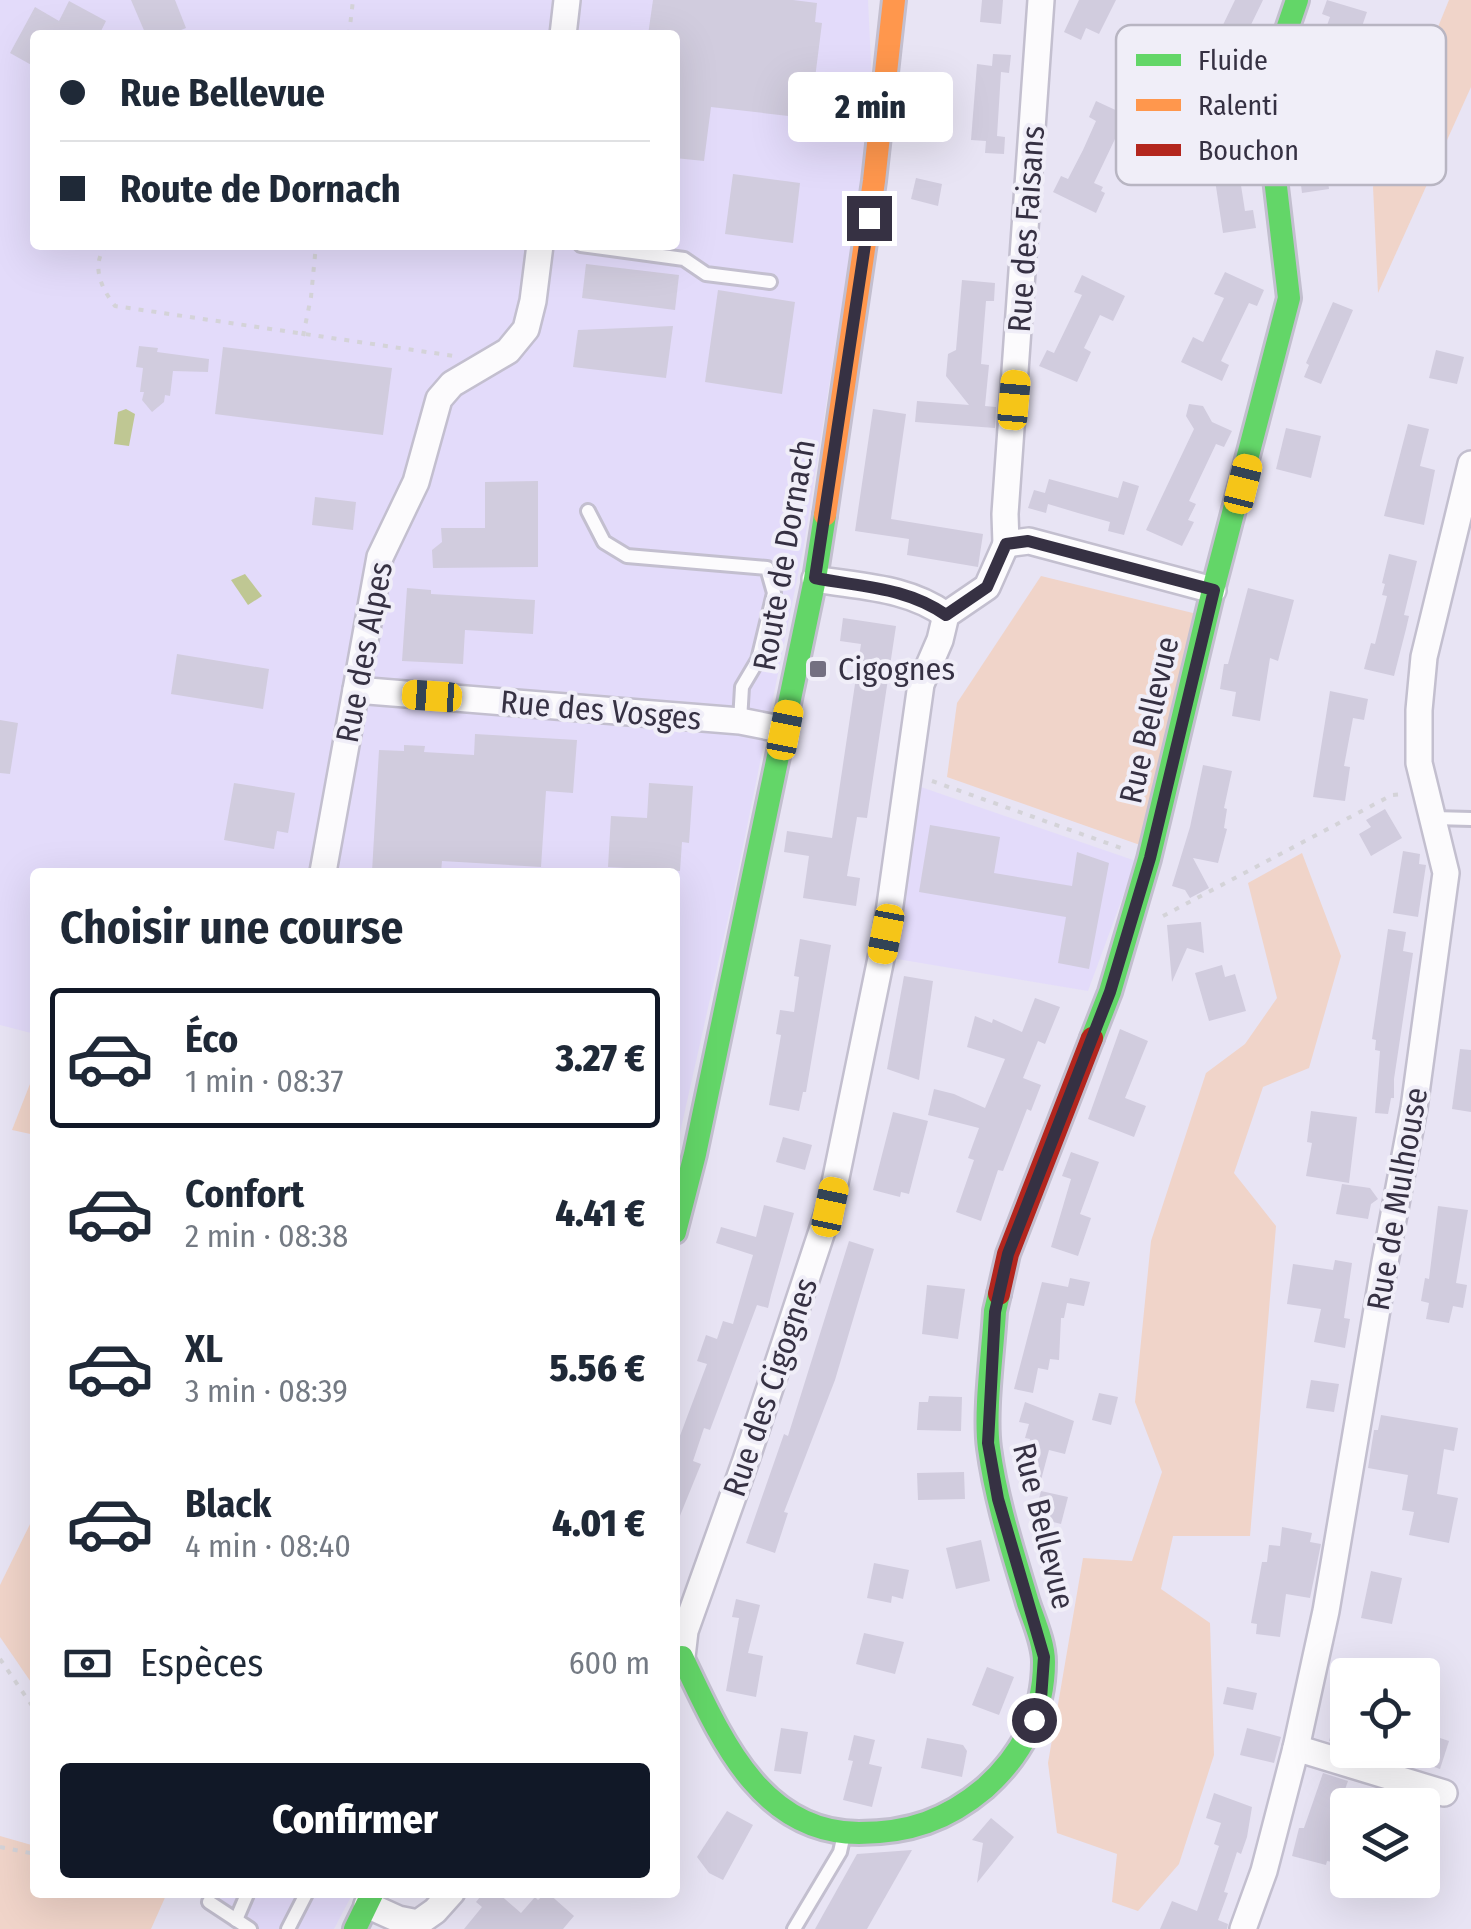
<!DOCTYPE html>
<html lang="fr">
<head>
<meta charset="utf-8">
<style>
  :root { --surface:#fff; --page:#f6f6f7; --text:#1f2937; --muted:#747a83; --line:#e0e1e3; --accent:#111827 }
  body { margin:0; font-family:"Fira Sans Condensed",sans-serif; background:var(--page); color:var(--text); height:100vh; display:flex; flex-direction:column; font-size:38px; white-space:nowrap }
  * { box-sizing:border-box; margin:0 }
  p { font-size:32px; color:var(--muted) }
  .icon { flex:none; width:55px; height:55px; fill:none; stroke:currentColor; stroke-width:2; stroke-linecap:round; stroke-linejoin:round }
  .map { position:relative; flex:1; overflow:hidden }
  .side { position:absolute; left:30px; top:868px; width:650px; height:1030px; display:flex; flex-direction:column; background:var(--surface); border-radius:10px; box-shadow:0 10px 40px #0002 }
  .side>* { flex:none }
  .guide { position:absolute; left:30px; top:30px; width:650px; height:220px; border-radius:10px; box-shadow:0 10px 40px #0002; display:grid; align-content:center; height:220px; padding:0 30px; background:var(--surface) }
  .fabs { position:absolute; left:1330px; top:1658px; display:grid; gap:20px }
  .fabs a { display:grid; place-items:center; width:110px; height:110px; border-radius:10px; background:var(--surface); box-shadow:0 10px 40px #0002; font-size:50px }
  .end { position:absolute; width:45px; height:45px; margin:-22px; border:12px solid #363143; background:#fff; box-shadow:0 0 0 5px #fff }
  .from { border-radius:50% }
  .bubble { position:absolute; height:70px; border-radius:10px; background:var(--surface); box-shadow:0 10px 40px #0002; font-size:32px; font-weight:800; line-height:70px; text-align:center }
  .car { position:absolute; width:30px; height:60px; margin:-30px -15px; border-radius:12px; box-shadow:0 0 8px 2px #0007; background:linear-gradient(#f5c518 24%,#345 0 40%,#f5c518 0 76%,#345 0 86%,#f5c518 0) }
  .guide b { display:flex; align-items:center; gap:35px; height:95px; font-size:38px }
  .guide b+b { border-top:2px solid var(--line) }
  .guide i { width:25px; height:25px; background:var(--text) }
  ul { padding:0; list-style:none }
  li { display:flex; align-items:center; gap:30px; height:140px; margin:0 20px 15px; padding:0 10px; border:5px solid transparent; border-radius:10px }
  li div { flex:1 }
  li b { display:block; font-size:38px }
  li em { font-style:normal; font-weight:800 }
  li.on { border-color:var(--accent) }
  li>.icon { width:90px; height:90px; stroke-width:1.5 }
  h2 { padding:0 30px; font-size:45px; line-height:120px }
  .pay { display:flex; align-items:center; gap:25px; height:110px; padding:0 30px; font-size:38px }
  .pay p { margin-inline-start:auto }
  .action { display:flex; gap:20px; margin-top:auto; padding:20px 30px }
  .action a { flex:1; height:115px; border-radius:10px; background:var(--accent); color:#fff; font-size:40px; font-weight:800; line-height:115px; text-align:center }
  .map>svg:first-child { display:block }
  .built { fill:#e3dbfa; fill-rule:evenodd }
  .green { fill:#f0d4c9 }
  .water { fill:#bfc793 }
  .building { fill:#d1ccde }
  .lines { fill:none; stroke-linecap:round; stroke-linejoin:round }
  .lane-casing { stroke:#c3bfcf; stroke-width:18 }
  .street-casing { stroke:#c3bfcf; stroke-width:30 }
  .fast-casing { stroke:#c3bfcf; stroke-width:28 }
  .slow-casing { stroke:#c3bfcf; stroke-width:28 }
  .jam-casing { stroke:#c3bfcf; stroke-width:28 }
  .path { stroke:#d4d3d8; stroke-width:4; stroke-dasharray:5 8; stroke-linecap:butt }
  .lane { stroke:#fcfbfd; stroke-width:12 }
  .street { stroke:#fcfbfd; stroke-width:25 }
  .fast { stroke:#63d668; stroke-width:22 }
  .slow { stroke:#ff974d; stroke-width:22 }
  .jam { stroke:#b3261e; stroke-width:22 }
  .route { stroke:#363143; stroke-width:12 }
  .poi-dot { fill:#747081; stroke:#f0eef8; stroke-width:4 }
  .labels { text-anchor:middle; stroke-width:8; stroke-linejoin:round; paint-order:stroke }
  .street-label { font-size:32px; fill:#363143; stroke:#f0eef8 }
  .poi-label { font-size:32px; fill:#363143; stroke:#f0eef8; text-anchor:start }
  .key { fill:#f0eef8; stroke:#b8b5c2; stroke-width:2.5 }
  .key-label { font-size:28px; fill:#363143 }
</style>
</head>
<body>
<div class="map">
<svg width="1471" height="1929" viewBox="0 0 1471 1929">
  <rect width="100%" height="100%" fill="#e8e4f4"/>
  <g class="built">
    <path d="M 0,0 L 868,0 L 873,106 L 804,545 L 732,901 L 675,1155 L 675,872 L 35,872 L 35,1034 L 0,1025 ZM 35,35 L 675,35 L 675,245 L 35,245 Z"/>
    <polygon points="918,786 1136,861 1088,991 891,958"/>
    <polygon points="205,1892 353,1893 334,1929 253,1929 202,1897"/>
  </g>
  <g class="green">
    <polygon points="1449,0 1471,0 1471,87 1378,293 1373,187"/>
    <polygon points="1041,576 1197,614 1140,845 947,777 957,703"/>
    <polygon points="1302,853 1341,956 1309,1068 1263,1087 1234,1173 1276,1226 1250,1536 1173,1536 1161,1589 1210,1623 1214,1755 1179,1864 1138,1911 1112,1902 1117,1854 1057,1833 1048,1763 1083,1558 1132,1561 1162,1472 1135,1402 1151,1241 1206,1073 1245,1044 1277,998 1248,883"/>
    <polygon points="35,1071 35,1135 12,1130"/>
    <polygon points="35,1514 35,1688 0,1637 0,1585"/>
    <polygon points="0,1836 35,1846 35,1892 167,1893 151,1929 0,1929"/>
  </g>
  <g class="water">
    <polygon points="126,409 135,414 129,446 114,444 118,412"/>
    <polygon points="245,574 262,596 248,605 231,580"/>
  </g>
  <g class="building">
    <polygon points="131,0 175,0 186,28 169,35 146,35"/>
    <polygon points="653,0 793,0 817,3 815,22 822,23 813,94 818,95 815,119 711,107 704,161 675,158 675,35 648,35"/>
    <polygon points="982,0 1003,0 1001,24 980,22"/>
    <polygon points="1079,0 1116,0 1099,34 1086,28 1081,40 1064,32"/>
    <polygon points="1235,0 1263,0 1227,74 1234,78 1212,125 1242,128 1244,146 1235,147 1245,211 1253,210 1256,228 1223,233 1204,107 1198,107 1198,80 1187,75 1199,50 1209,54"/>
    <polygon points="1327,0 1367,12 1359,35 1350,33 1334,79 1342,82 1334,105 1294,92 1300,75 1308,78 1319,48 1330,17 1322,14"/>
    <polygon points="69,1 106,21 99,35 35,35 35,67 10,53 35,7 59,21"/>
    <polygon points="993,54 1011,55 1009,73 1001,72 997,136 1005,137 1004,154 985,153 986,141 971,140 977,64 992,66"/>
    <polygon points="1096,101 1137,120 1126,144 1115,139 1094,183 1103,187 1101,191 1105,193 1096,213 1053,192 1061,176 1068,179 1083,150 1096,121 1089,117"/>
    <polygon points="1323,142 1329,189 1302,193 1296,146"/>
    <polygon points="733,174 800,183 793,243 725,234"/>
    <polygon points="916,178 942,184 938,206 911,199"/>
    <polygon points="586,264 679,275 675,310 582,298"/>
    <polygon points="1225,272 1264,290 1257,306 1249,303 1221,361 1229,365 1222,381 1181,362 1193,337 1203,342 1224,298 1214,294"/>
    <polygon points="1082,275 1125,296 1113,321 1100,315 1084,348 1091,352 1077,382 1039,366 1047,350 1054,353 1082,295 1074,292"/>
    <polygon points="962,280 995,283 994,301 986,301 981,364 989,365 985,406 996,407 995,428 915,422 917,401 969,405 946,376 948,354 956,350"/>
    <polygon points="718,290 795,302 782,394 705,382"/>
    <polygon points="1333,302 1353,310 1321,384 1304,377 1309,365 1306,363"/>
    <polygon points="673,326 666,378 573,367 578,330"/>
    <polygon points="139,346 158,348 157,352 209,359 208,372 173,371 170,396 165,395 164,402 152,412 142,400 144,392 140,392 143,368 136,367"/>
    <polygon points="223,347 392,368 383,435 215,414"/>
    <polygon points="1436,350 1464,357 1457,384 1429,378"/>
    <polygon points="1189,404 1203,406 1212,422 1232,431 1224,447 1216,444 1189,501 1196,504 1188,520 1194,522 1182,546 1146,530 1194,429 1186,416"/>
    <polygon points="873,409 906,414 891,519 983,534 978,567 907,555 909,539 855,531"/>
    <polygon points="1408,424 1429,429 1420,466 1435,470 1424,525 1384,516"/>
    <polygon points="1286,428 1321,436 1311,478 1276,469"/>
    <polygon points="1049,479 1118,498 1123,481 1139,486 1124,535 1108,531 1110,522 1078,513 1048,504 1046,513 1028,508 1034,490 1045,493"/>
    <polygon points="538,481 538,567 433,568 432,550 442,542 441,528 485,528 485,482"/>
    <polygon points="315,497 356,502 353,530 312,525"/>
    <polygon points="1389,554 1417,561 1404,615 1409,616 1406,629 1394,676 1364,669 1371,643 1375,644 1387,596 1382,595 1385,584 1382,583"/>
    <polygon points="407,588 431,590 431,594 535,600 533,634 465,630 463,664 402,661"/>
    <polygon points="1248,588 1294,600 1278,661 1270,658 1260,721 1232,716 1236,692 1220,689 1224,664 1228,664"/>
    <polygon points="843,618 896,626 867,818 857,817 847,876 860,878 856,906 803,898 809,856 784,852 787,831 832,838 861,644 840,641"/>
    <polygon points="177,654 269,669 263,709 171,694"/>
    <polygon points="1330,691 1368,699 1364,720 1353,718 1344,766 1350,767 1345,801 1313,797"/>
    <polygon points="0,720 18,723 10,774 0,773"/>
    <polygon points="475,734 577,740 573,793 546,791 541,867 442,861 441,872 372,872 379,750 404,751 404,745 425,746 424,752 474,755"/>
    <polygon points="1203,765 1232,771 1224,808 1227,809 1224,828 1227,829 1218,863 1193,858 1209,888 1190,898 1185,890 1172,886 1190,827"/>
    <polygon points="234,783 295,793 288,833 277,831 274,849 224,840"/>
    <polygon points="649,783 693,786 689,843 682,842 680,871 608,867 611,816 647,818"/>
    <polygon points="1385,809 1402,838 1371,856 1359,834 1371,827 1366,820"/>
    <polygon points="930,825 1000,837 994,873 1072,886 1077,852 1109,863 1089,969 1058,963 1066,917 919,892"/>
    <polygon points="1403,851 1420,854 1419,864 1426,865 1418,917 1393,913"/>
    <polygon points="1201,922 1204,953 1187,948 1172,982 1167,925"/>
    <polygon points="1388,929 1406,932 1403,951 1413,953 1394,1079 1394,1098 1391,1098 1388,1114 1375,1113 1380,1051 1375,1050 1376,1040 1372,1039"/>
    <polygon points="800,939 831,945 806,1092 803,1092 799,1111 769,1105 781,1035 776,1034 780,1010 794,1012 799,977 794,976"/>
    <polygon points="1222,965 1225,977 1235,974 1246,1011 1209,1021 1195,973"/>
    <polygon points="904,976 933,981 919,1080 887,1069"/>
    <polygon points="1035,998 1060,1007 1045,1044 1038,1041 1023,1078 1041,1085 1031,1111 1027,1109 1003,1171 998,1170 981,1221 956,1212 974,1160 968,1158 979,1128 928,1115 934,1089 954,1094 985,1108 1005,1059 967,1047 975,1016 992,1023 993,1019 1022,1032"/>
    <polygon points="1120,1029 1148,1041 1125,1098 1146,1106 1134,1137 1088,1119"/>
    <polygon points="1460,1049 1471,1050 1471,1112 1452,1109"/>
    <polygon points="1311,1111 1357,1117 1349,1183 1306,1176 1312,1143 1307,1142"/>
    <polygon points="893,1112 928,1121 909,1194 901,1192 900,1197 873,1190"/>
    <polygon points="783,1137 812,1145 805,1170 776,1162"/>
    <polygon points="1071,1152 1099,1162 1080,1214 1091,1218 1078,1256 1051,1247 1071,1179 1062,1176"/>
    <polygon points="1342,1184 1370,1188 1378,1199 1371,1204 1368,1219 1336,1214"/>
    <polygon points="764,1205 794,1213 771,1295 768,1308 757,1305 710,1430 704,1428 693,1461 701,1464 675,1528 675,1449 707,1364 697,1361 706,1335 717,1339 723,1321 733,1324 753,1255 716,1243 721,1227 756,1237"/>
    <polygon points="1438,1206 1468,1210 1456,1283 1467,1285 1463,1308 1453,1306 1449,1323 1426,1319 1429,1303 1421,1301 1425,1278 1429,1279"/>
    <polygon points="849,1241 874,1249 835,1380 784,1512 788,1513 775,1553 746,1543 784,1434 788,1436"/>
    <polygon points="1335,1260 1352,1263 1344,1318 1350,1319 1345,1348 1314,1342 1321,1309 1287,1304 1293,1264 1333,1270"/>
    <polygon points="1070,1278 1090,1282 1084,1306 1067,1303 1064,1318 1061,1318 1059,1360 1050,1359 1048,1370 1038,1368 1033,1393 1014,1389 1042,1282 1068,1287"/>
    <polygon points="927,1285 965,1289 958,1339 922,1334"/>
    <polygon points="1311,1380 1339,1384 1334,1412 1306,1408"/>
    <polygon points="1099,1393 1118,1397 1111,1425 1092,1420"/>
    <polygon points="929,1396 962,1397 961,1431 917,1430 919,1402 928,1402"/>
    <polygon points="1025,1402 1074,1421 1065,1454 1049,1450 1041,1480 1021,1475 1030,1439 1025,1438 1029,1424 1019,1422"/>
    <polygon points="1381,1415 1458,1428 1454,1451 1444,1449 1437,1494 1458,1498 1449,1543 1409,1535 1414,1512 1402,1510 1408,1475 1368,1468 1374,1430 1378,1430"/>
    <polygon points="964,1472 965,1499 918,1500 917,1473"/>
    <polygon points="1041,1491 1068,1497 1061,1524 1034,1517"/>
    <polygon points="1282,1527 1312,1533 1310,1542 1321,1544 1310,1598 1286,1594 1280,1637 1256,1634 1257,1624 1251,1623 1262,1562 1267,1562 1269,1545 1280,1546"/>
    <polygon points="981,1540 990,1581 956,1589 946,1548"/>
    <polygon points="874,1563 909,1570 903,1599 892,1596 891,1603 867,1598"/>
    <polygon points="1371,1571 1402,1578 1392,1624 1361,1618"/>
    <polygon points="736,1599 760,1605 748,1653 763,1656 756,1697 726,1691 739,1618 732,1617"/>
    <polygon points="864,1633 904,1642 895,1674 856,1664"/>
    <polygon points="987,1667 1014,1677 999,1715 972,1705"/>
    <polygon points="1227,1687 1257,1693 1253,1710 1223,1704"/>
    <polygon points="1342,1695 1348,1696 1348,1747 1329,1741"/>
    <polygon points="781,1728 808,1732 801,1774 774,1771"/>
    <polygon points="1247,1728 1281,1737 1274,1763 1240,1755"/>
    <polygon points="1422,1732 1449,1741 1440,1769 1423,1763"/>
    <polygon points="854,1735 875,1740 869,1764 882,1767 872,1807 843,1800 853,1761 848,1760"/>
    <polygon points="927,1738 963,1745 967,1751 962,1777 921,1768"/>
    <polygon points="1323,1773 1348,1781 1330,1832 1348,1836 1348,1865 1327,1861 1326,1865 1292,1856 1299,1828 1304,1828"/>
    <polygon points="1214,1793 1252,1807 1247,1837 1241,1854 1237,1852 1224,1892 1228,1893 1218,1920 1228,1924 1227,1929 1160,1929 1172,1901 1197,1911 1219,1846 1214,1844 1221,1823 1206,1818"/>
    <polygon points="727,1811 753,1825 723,1880 709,1873 697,1857"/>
    <polygon points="991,1818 1014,1837 977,1883 983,1843 972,1840"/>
    <polygon points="912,1850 867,1929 815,1929 857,1854"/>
    <polygon points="484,1892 497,1892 521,1913 535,1897 538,1900 547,1892 574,1916 563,1929 464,1929 482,1907 476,1902"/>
  </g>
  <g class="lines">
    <g class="lane-casing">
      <g id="lane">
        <polyline points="581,245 684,259 706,274 770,282"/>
        <polyline points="588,511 604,542 627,556 767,568 774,593 758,660 742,687 740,721"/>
        <polyline points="1434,818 1471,819"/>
        <polyline points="209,1902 250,1929"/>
        <polyline points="236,1920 248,1892"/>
        <polyline points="288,1929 307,1892"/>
        <polyline points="794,1929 840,1852 844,1834"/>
      </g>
    </g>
    <g class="street-casing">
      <g id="street">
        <polyline points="1041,0 1005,514 1006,544 1029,541 1213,590"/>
        <polyline points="563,35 567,0"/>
        <path d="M 815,579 C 861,587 907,587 946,615"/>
        <polyline points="356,690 740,721 785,730"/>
        <polyline points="323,872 380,557 416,482 439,399 452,384 508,351 526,329 533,301 540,245"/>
        <polyline points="675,1662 682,1657 685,1631 746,1460 830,1207 886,934 921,684 940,640 946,615 987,587 1006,544"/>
        <polyline points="1296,1748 1444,1793"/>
        <polyline points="367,1905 398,1919 418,1923 435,1911 452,1892"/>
        <polyline points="1243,1929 1264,1871 1296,1748 1326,1611 1385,1262 1414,1108 1446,873 1419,763 1419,710 1424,657 1471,464"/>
      </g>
    </g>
    <g class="fast-casing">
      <g id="fast">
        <polyline points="1092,1038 1110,992 1149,859 1213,590 1289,298 1267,110 1279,53 1297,0"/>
        <polyline points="675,1232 695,1154 815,579 825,515"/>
        <path d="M 682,1657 C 719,1734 759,1833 859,1833 C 909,1833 947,1820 985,1788 C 1022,1755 1044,1712 1044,1662 C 1044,1643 1034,1621 1028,1603 C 1013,1552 996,1501 989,1448 C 984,1411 993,1350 995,1311 L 999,1294"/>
        <polyline points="355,1929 373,1892"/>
      </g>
    </g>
    <g class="slow-casing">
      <polyline id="slow" points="825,515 874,181 894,0"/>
    </g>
    <g class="jam-casing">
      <polyline id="jam" points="999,1294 1008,1254 1092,1038"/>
    </g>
    <g class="path">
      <polyline points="349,35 353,0"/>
      <path d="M 107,245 C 90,264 101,288 115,306 L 454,356"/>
      <polyline points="303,336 311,297 316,245"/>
      <polyline points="932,781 1121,848"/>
      <polyline points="1163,916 1392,795 1404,794"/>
      <polyline points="0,1659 35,1710"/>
      <polyline points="0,1847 35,1854"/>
    </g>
    <use href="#lane" class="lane"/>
    <use href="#street" class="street"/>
    <use href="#fast" class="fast"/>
    <use href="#slow" class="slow"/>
    <use href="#jam" class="jam"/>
  </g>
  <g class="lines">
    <path class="route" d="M 869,218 L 815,578 C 861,587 906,587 946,615 L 987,587 L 1006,544 L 1028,541 L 1214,590 L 1150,858 L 1110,992 L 1008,1254 L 995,1312 L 988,1443 L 998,1499 L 1044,1657 L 1041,1699 L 1034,1720"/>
  </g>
  <rect class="poi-dot" x="808" y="659" width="20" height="20" rx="5"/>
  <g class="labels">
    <g class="street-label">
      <text transform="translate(1026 229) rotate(-86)" y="11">Rue des Faisans</text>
      <text transform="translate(784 555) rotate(-80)" y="11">Route de Dornach</text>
      <text transform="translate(364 652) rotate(-79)" y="11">Rue des Alpes</text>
      <text transform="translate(601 710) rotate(5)" y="11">Rue des Vosges</text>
      <text transform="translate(1149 720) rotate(-77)" y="11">Rue Bellevue</text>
      <text transform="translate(1397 1199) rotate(-80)" y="11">Rue de Mulhouse</text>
      <text transform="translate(770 1387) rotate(-71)" y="11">Rue des Cigognes</text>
      <text transform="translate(1044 1526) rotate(76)" y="11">Rue Bellevue</text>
    </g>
    <g class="poi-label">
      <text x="838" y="680">Cigognes</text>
    </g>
  </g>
  <rect x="1116" y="25" width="330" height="160" rx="15" class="key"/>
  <rect x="1136" y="54" width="45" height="12" fill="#63d668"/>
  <rect x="1136" y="99" width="45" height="12" fill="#ff974d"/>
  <rect x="1136" y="144" width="45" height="12" fill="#b3261e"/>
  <g class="key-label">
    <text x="1198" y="70">Fluide</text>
    <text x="1198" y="115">Ralenti</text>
    <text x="1198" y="160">Bouchon</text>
  </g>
</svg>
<div class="fabs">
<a><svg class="icon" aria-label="locate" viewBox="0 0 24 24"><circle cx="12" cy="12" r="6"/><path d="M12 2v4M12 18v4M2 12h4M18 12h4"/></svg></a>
<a><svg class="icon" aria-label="layers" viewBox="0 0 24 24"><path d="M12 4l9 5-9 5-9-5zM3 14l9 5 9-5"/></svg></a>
</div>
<i class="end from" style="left:1034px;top:1720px"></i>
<i class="end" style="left:869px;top:218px"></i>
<div class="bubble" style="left:788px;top:72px;width:165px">2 min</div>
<i class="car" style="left:1014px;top:400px;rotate:5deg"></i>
<i class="car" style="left:1243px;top:484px;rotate:14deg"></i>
<i class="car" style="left:432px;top:696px;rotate:274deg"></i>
<i class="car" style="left:785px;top:730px;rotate:11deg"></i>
<i class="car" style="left:886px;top:934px;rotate:191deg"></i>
<i class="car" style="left:830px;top:1207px;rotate:12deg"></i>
<div class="guide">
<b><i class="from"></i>Rue Bellevue</b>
<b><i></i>Route de Dornach</b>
</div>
<section class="side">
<h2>Choisir une course</h2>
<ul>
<li class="on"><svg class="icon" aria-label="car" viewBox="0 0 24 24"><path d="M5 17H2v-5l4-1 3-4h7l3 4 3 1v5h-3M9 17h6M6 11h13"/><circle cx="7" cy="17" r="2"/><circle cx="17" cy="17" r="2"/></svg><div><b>Éco</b><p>1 min · 08:37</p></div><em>3.27 €</em></li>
<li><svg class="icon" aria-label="car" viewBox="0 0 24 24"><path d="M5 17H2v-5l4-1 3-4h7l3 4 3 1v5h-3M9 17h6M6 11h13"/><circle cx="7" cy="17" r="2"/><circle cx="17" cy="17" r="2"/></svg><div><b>Confort</b><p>2 min · 08:38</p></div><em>4.41 €</em></li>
<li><svg class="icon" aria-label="car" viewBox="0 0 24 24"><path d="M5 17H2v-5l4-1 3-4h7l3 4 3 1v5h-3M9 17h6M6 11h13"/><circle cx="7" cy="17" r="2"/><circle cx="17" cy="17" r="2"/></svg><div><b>XL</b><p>3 min · 08:39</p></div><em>5.56 €</em></li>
<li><svg class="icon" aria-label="car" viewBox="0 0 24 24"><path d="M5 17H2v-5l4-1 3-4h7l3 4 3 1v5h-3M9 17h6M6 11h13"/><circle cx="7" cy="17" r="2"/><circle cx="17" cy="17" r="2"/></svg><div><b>Black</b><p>4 min · 08:40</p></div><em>4.01 €</em></li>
</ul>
<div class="pay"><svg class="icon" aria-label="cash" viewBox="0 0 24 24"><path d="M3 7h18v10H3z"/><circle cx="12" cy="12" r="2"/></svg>Espèces<p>600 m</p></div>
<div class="action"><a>Confirmer</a></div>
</section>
</div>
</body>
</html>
